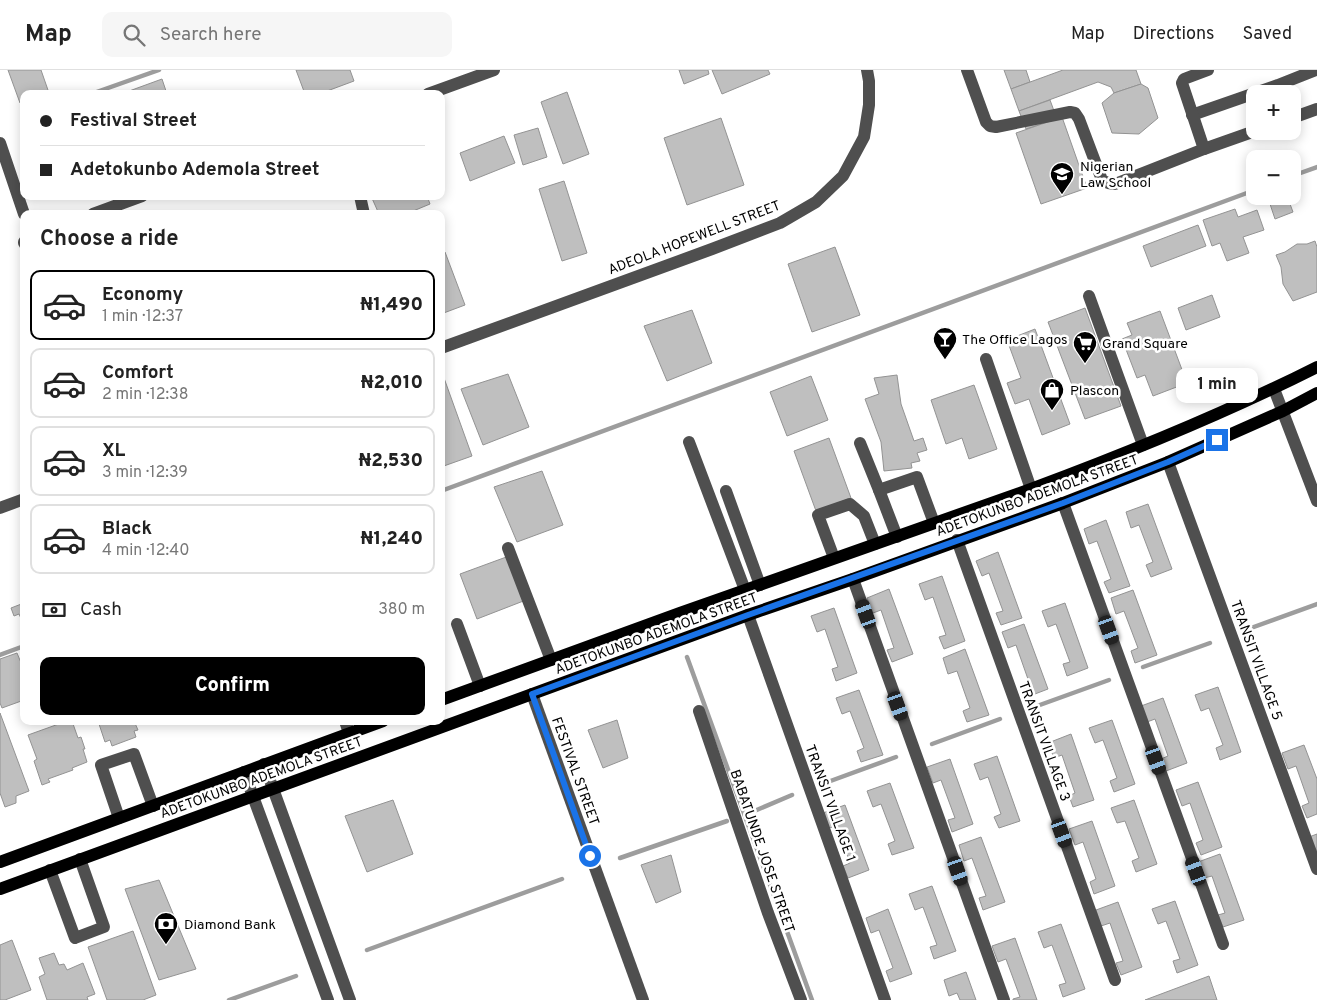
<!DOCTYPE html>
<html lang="en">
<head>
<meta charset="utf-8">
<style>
  :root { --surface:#fff; --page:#f6f6f6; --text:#222; --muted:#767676; --line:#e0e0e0; --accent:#000 }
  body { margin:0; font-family:Overpass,sans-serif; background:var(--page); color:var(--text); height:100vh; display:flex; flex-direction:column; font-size:19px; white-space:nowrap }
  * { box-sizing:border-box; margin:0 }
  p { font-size:16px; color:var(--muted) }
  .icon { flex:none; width:28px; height:28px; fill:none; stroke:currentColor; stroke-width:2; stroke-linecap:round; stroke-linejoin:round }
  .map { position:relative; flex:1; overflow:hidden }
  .panel { position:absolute; left:20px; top:140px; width:425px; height:515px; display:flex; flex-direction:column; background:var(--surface); border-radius:10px; box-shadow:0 2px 12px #0003 }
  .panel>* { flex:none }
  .banner { position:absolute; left:20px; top:20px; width:425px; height:110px; border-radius:10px; box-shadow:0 2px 12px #0003; display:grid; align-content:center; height:110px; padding:0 20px; background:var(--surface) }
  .tools { position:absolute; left:1246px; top:15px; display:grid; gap:10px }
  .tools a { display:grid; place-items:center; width:55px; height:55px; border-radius:10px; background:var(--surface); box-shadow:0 2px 12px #0003; font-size:25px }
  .end { position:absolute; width:22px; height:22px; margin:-11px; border:6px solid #1a73e8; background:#fff; box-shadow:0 0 0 2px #fff }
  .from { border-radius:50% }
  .bubble { position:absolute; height:35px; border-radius:10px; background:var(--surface); box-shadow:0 2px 12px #0003; font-size:16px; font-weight:800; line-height:35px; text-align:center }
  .car { position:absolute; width:15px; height:30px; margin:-15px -8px; border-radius:6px; box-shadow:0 0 4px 1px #0007; background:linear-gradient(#222 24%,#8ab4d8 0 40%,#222 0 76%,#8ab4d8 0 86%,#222 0) }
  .banner b { display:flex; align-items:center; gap:18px; height:48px; font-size:19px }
  .banner b+b { border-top:1px solid var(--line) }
  .banner i { width:12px; height:12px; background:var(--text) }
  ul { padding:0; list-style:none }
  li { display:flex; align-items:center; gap:15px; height:70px; margin:0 10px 8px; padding:0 10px; border:2px solid var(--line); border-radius:10px }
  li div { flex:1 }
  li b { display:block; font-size:19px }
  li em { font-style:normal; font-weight:800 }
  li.selected { border-color:var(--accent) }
  li>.icon { width:45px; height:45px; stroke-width:1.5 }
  h2 { padding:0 20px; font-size:22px; line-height:60px }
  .pay { display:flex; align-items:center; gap:12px; height:55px; padding:0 20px; font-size:19px }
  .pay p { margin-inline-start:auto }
  .cta { display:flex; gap:10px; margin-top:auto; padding:10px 20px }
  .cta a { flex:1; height:58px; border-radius:10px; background:var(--accent); color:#fff; font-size:20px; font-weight:800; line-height:58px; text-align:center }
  header { display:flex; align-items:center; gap:30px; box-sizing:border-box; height:70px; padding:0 25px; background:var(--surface); border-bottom:1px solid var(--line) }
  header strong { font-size:24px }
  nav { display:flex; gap:28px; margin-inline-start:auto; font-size:18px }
  .search { width:350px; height:45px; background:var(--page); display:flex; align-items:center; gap:12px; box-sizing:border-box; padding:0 18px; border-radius:10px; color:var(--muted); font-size:19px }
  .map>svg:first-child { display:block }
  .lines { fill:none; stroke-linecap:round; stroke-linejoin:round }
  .stream { stroke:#9d9d9d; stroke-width:4.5 }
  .building { fill:#bfbfbf; stroke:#939393 }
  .minor { stroke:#4f4f4f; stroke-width:12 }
  .major { stroke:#000; stroke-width:12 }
  .route { stroke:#1a73e8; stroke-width:6 }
  .labels { text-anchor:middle; stroke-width:5; stroke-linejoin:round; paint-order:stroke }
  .poi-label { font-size:14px; fill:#000; stroke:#fff; text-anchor:start }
  .street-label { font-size:14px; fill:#000; stroke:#fff }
</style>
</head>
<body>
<header>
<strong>Map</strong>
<div class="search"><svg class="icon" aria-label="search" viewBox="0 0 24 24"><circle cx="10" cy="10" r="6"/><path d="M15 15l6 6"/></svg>Search here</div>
<nav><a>Map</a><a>Directions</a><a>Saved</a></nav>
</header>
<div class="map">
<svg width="1317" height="930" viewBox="0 0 1317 930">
  <rect width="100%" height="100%" fill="#fff"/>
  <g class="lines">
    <g class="stream">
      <polyline points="91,24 159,0"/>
      <polyline points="1292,106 1317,97"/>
      <polyline points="441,421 1255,120"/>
      <polyline points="1251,558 1317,534"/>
      <polyline points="0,585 24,576"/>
      <polyline points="687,587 812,930"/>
      <polyline points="1143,597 1210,573"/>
      <polyline points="1037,636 1109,610"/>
      <polyline points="932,674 1000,649"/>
      <polyline points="825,713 896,687"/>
      <polyline points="745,745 792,725"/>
      <polyline points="620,788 727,751"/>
      <polyline points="367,880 562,809"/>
      <polyline points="229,930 296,906"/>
    </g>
  </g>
  <g class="building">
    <polygon points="8,0 41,0 49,23 46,24 24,24 24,31 20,33"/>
    <polygon points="296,0 350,0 354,11 319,24 305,24"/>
    <polygon points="679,0 708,0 709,4 684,14"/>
    <polygon points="712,0 768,0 770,4 722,24"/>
    <polygon points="1004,0 1026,0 1030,12 1011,19"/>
    <polygon points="1063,0 1136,0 1141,14 1114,23 1111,17 1098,12 1019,41 1011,19"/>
    <polygon points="162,9 167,24 121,24"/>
    <polygon points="1141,14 1148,18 1158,48 1139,64 1112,63 1102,33 1114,23"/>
    <polygon points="567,22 589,84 563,94 541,32"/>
    <polygon points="1050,30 1057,49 1026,59 1019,41"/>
    <polygon points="1062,47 1087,118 1041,134 1016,63"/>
    <polygon points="721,48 744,115 687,135 664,68"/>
    <polygon points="538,58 547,87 523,95 514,65"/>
    <polygon points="504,66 515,93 470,111 460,83"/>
    <polygon points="564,111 587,183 562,191 539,119"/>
    <polygon points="371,126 427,126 430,134 406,144 379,144"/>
    <polygon points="1282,126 1287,126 1293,142 1275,149 1269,131"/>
    <polygon points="1235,139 1238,147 1257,140 1264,160 1243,167 1249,183 1227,191 1220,173 1212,176 1203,150"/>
    <polygon points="1198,155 1206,176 1151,197 1143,176"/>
    <polygon points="1315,171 1317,177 1317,222 1293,231 1283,214 1281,197 1276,185 1285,182 1297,174 1307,174"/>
    <polygon points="835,177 860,245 812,262 788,194"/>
    <polygon points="445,182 465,235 441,244 441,183"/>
    <polygon points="1212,225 1220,247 1186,260 1178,238"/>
    <polygon points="1085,238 1121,336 1085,349 1048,252"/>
    <polygon points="692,240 712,293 667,311 644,256"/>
    <polygon points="1160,241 1187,313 1153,326 1145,305 1137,308 1122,269 1132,265 1127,253"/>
    <polygon points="1035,259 1070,354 1042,365 1029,329 1015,334 1007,313 1021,308 1007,270"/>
    <polygon points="508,304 529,357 483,375 461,319"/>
    <polygon points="897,305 901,334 914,371 923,368 927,380 917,383 920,391 911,393 912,398 884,401 881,372 865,329 879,324 874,308"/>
    <polygon points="811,306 828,350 787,366 770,322"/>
    <polygon points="444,308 472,386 441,397 441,309"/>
    <polygon points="974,315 997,379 969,389 962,368 946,374 931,330"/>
    <polygon points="829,368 851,428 816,441 794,381"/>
    <polygon points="542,401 563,455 517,472 494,417"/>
    <polygon points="1148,434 1172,499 1151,507 1146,495 1153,492 1139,455 1131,458 1126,442"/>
    <polygon points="1106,450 1130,516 1109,523 1104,512 1111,509 1097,471 1089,474 1084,459"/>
    <polygon points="998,482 1022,548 1001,555 996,543 1003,541 989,503 982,506 976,491"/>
    <polygon points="509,486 526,530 477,549 460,504"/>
    <polygon points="942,506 965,571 944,579 939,567 946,565 933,527 925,530 919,514"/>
    <polygon points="889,519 913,584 892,592 887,580 894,578 881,540 873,543 867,528"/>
    <polygon points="1133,520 1157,585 1135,593 1131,581 1138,578 1124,541 1116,544 1111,528"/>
    <polygon points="24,533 24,555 19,544 14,546 11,538"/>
    <polygon points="1065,533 1088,598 1067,606 1063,594 1070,592 1056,554 1048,557 1042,541"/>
    <polygon points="834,538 857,603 836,611 832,599 838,597 825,559 817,562 811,546"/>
    <polygon points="1024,554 1048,619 1027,627 1022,615 1029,612 1016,575 1008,578 1002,562"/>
    <polygon points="965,579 989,645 967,652 963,641 970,638 957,601 948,604 943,588"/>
    <polygon points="17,583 24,600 24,630 2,638 0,633 0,589"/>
    <polygon points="1218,617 1241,682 1220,690 1216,678 1223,675 1209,638 1201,641 1195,625"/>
    <polygon points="859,620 883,685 861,692 857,681 864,678 850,641 842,644 836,628"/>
    <polygon points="1163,628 1187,693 1166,701 1161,689 1168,686 1155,649 1147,652 1141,636"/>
    <polygon points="0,643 29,721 16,726 16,733 5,737 0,723"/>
    <polygon points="617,650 628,688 603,698 588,660"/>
    <polygon points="1112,650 1135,714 1114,722 1110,711 1117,708 1103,670 1095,673 1089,658"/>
    <polygon points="67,651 72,651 78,668 81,667 85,679 83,679 87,692 72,698 73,700 48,709 50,712 42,715 34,691 37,689 28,665"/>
    <polygon points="98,651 134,651 138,660 134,661 136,667 112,676 110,670 105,672"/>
    <polygon points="1071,664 1094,730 1073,737 1069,726 1075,723 1062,685 1054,688 1048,673"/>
    <polygon points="1304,675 1317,709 1317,744 1307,748 1302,736 1309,733 1296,696 1288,699 1282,683"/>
    <polygon points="997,686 1020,751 999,758 994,747 1001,744 988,707 980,710 974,694"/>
    <polygon points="950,689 973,754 952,762 948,750 955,748 941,710 933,713 927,697"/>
    <polygon points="1198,712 1222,777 1201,785 1196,773 1203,770 1190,733 1182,736 1176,720"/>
    <polygon points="890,713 914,778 892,785 888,774 895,771 881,734 873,737 867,721"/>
    <polygon points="393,730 413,784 367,802 345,746"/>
    <polygon points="1134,730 1157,794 1136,802 1132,791 1139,788 1125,751 1117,753 1111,738"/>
    <polygon points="845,735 869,800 848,808 843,796 850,793 837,756 829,758 823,743"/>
    <polygon points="1092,751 1115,816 1094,824 1090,812 1096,809 1083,772 1075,775 1069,759"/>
    <polygon points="1317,764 1317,782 1309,767"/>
    <polygon points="981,767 1005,832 983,840 979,828 986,826 972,788 964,791 959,775"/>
    <polygon points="1220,784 1244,850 1223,857 1218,845 1225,843 1212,806 1204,808 1198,792"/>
    <polygon points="671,785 681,822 656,833 641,795"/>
    <polygon points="159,810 196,899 159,910 125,819"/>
    <polygon points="932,816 956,881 934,889 930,877 937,875 923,837 915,840 909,824"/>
    <polygon points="1175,831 1198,895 1177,903 1173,891 1180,889 1166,851 1158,854 1152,839"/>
    <polygon points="1118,832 1142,897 1121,905 1116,893 1123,891 1110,853 1101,856 1096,840"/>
    <polygon points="888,839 912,904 890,912 886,901 893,898 879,860 871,863 866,848"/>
    <polygon points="1061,854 1085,919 1063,927 1059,915 1066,913 1052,875 1044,878 1038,862"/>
    <polygon points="133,861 156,925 143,930 107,930 88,877"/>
    <polygon points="1015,868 1037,930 1013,930 1013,929 1020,927 1006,889 998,892 992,876"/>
    <polygon points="12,870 31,920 5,930 0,930 0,875"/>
    <polygon points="54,883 59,895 64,894 67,900 83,893 95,924 87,927 88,930 47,930 39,907 45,904 39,888"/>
    <polygon points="966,902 976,930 960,930 957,923 949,926 944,910"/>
    <polygon points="1209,906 1217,930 1145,930"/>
  </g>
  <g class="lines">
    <g class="minor">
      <polyline points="967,0 986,52 990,56 996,57 1070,42 1075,43 1079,49 1102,110 1108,113 1115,114 1204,79 1255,61"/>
      <polyline points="428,24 494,0"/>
      <polyline points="1192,45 1278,15 1316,0"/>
      <polyline points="1292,48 1317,39"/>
      <polyline points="0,73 24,144"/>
      <polyline points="1204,79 1182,13 1184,9 1208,0"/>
      <polyline points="360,126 364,144"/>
      <polyline points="93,144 142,126"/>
      <polyline points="24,172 24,173"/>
      <polyline points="1089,226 1143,375"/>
      <polyline points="441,278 712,179 780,153 816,132 843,106 864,67 869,35 869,11 867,0"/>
      <polyline points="986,289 1031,419"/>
      <polyline points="1274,319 1317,431"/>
      <polyline points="689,372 745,520"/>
      <polyline points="860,373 879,420 917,407 934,453"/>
      <polyline points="1168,392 1317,799"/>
      <polyline points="879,420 897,467"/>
      <polyline points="726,421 760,515"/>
      <polyline points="1063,433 1223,874"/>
      <polyline points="0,438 24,429"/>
      <polyline points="957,470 1115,910"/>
      <polyline points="508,478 551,590"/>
      <polyline points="834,488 818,445 850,434 864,446 875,474"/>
      <polyline points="853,509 1004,930"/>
      <polyline points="748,545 885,930"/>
      <polyline points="457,554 480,616"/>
      <polyline points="532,624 643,930"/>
      <polyline points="699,641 768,843 801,930"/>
      <polyline points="345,651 349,663"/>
      <polyline points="264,694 350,930"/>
      <polyline points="244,702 328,930"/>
      <polyline points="119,748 101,695 134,684 153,736"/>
      <polyline points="50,800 75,868 104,857 80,789"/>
    </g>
    <g class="major">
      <path d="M 441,630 L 680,543 L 1031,419 C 1128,383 1224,344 1317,297"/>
      <polyline points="0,792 383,651"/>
      <polyline points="0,819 748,545 853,509 1063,433 1168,392 1283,341 1317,323"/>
    </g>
  </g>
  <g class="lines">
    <polyline class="route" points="590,786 532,624 748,545 1063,433 1168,392 1217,370"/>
  </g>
  <defs>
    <g id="university-pin" transform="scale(1.25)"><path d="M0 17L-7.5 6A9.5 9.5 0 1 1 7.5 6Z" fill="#000" stroke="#fff"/><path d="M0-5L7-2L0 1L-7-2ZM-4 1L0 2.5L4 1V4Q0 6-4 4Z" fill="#fff"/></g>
    <g id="bar-pin" transform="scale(1.25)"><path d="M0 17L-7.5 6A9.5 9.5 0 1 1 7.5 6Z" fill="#000" stroke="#fff"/><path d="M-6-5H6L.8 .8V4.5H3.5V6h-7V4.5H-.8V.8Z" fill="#fff"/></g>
    <g id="supermarket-pin" transform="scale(1.25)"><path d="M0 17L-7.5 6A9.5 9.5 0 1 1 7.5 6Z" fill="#000" stroke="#fff"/><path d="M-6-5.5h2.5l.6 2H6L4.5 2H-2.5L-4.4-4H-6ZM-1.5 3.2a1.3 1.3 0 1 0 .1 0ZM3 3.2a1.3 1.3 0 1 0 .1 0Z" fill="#fff"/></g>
    <g id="shop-pin" transform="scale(1.25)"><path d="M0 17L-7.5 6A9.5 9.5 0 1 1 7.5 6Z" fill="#000" stroke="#fff"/><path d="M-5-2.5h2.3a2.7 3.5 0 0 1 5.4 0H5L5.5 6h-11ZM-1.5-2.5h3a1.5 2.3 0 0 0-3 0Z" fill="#fff"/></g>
    <g id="bank-pin" transform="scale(1.25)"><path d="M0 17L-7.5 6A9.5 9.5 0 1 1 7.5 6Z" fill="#000" stroke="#fff"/><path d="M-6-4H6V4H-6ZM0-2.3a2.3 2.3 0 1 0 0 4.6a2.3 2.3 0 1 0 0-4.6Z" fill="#fff"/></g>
  </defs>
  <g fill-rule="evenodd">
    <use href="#university-pin" x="1062" y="104"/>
    <use href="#bar-pin" x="945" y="269"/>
    <use href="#supermarket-pin" x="1085" y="273"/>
    <use href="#shop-pin" x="1052" y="320"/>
    <use href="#bank-pin" x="166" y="854"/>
  </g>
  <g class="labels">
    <g class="poi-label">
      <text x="1080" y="101">Nigerian<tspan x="1080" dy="16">Law School</tspan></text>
      <text x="962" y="274">The Office Lagos</text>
      <text x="1102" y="278">Grand Square</text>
      <text x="1070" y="325">Plascon</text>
      <text x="184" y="859">Diamond Bank</text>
    </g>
    <g class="street-label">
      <text transform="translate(694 167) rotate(-21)" y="5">ADEOLA HOPEWELL STREET</text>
      <text transform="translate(1037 425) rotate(-20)" y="5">ADETOKUNBO ADEMOLA STREET</text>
      <text transform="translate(656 563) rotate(-20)" y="5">ADETOKUNBO ADEMOLA STREET</text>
      <text transform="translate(1257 590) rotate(70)" y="5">TRANSIT VILLAGE 5</text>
      <text transform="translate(1045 671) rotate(70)" y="5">TRANSIT VILLAGE 3</text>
      <text transform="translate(576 701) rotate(70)" y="5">FESTIVAL STREET</text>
      <text transform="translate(261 707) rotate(-20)" y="5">ADETOKUNBO ADEMOLA STREET</text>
      <text transform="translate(831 733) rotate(70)" y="5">TRANSIT VILLAGE 1</text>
      <text transform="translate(763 781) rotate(71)" y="5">BABATUNDE JOSE STREET</text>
    </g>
  </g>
</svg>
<div class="tools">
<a>+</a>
<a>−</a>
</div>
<i class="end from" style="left:590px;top:786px"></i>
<i class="end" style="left:1217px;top:370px"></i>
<div class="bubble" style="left:1176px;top:298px;width:82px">1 min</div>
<i class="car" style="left:866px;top:544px;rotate:340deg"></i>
<i class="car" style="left:1109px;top:560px;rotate:160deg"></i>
<i class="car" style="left:898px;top:636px;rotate:160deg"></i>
<i class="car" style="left:1156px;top:690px;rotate:160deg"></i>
<i class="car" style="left:1062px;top:763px;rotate:160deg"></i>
<i class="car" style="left:958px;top:801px;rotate:161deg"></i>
<i class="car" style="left:1196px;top:801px;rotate:340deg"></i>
<div class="banner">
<b><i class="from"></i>Festival Street</b>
<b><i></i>Adetokunbo Ademola Street</b>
</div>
<section class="panel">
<h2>Choose a ride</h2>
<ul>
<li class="selected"><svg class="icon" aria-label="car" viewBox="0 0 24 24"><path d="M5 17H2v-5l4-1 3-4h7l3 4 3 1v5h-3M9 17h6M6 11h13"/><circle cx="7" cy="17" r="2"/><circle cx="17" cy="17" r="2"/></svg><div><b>Economy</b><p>1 min · 12:37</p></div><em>₦1,490</em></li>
<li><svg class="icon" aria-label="car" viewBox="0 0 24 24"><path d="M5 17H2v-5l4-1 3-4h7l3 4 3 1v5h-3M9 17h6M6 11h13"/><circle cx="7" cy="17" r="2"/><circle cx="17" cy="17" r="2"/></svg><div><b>Comfort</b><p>2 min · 12:38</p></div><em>₦2,010</em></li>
<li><svg class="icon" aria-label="car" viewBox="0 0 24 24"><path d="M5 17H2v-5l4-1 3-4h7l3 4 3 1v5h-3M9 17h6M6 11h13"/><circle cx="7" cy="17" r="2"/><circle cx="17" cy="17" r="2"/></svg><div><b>XL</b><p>3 min · 12:39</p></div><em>₦2,530</em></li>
<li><svg class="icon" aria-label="car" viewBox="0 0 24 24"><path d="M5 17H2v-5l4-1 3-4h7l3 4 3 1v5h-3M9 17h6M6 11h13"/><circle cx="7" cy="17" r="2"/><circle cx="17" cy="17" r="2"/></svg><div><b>Black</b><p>4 min · 12:40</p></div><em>₦1,240</em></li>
</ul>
<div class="pay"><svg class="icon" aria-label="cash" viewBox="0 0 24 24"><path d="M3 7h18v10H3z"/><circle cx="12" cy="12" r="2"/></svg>Cash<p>380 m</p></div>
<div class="cta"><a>Confirm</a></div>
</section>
</div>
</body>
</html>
